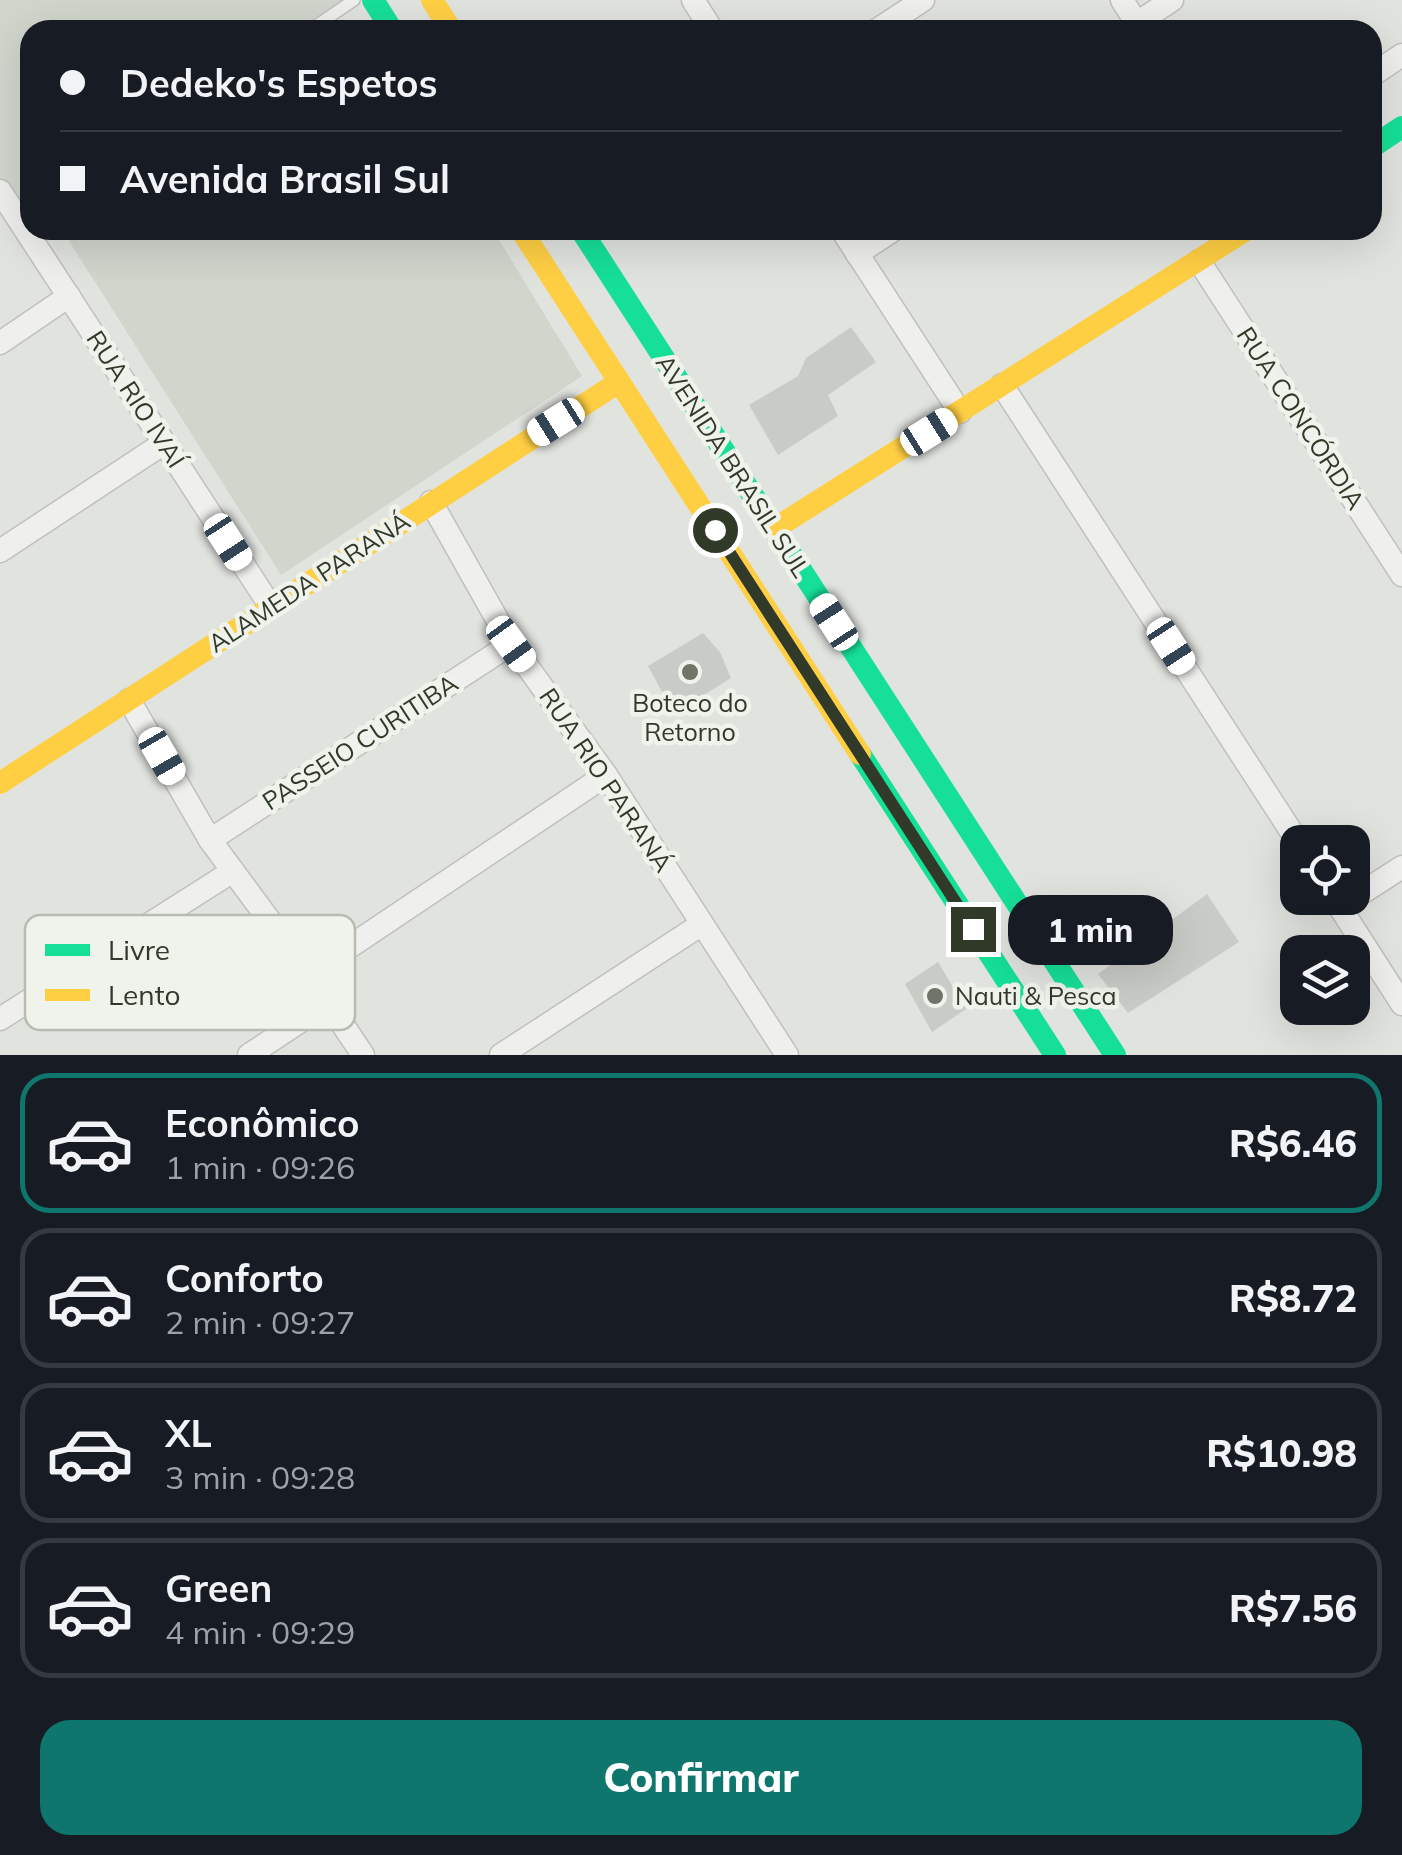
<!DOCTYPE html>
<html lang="pt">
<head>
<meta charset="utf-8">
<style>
  :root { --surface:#171b24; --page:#20242c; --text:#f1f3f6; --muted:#9ea1a6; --line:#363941; --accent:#0f766e }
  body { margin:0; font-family:Mulish,sans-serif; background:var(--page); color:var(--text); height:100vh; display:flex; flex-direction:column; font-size:38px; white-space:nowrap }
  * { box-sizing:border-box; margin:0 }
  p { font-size:32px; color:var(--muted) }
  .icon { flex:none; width:55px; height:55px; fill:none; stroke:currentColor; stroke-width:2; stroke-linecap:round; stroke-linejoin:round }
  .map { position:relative; height:1055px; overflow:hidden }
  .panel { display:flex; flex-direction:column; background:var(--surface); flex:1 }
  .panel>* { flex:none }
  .hud { position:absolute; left:20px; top:20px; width:1362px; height:220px; border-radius:30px; box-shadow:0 10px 40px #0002; display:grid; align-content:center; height:220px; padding:0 40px; background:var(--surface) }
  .tools { position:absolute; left:1280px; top:825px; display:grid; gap:20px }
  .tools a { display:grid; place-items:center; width:90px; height:90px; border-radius:20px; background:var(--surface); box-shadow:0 10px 40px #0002; font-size:50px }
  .end { position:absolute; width:45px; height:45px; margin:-22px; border:12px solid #313a28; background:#fff; box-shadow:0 0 0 5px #fff }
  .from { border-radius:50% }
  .bubble { position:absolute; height:70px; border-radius:30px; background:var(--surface); box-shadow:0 10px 40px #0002; font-size:32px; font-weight:800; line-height:70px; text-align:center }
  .car { position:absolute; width:30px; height:60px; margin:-30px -15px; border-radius:12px; box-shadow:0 0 8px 2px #0007; background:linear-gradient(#fff 24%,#345 0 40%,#fff 0 76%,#345 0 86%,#fff 0) }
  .hud b { display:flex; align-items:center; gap:35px; height:95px; font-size:38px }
  .hud b+b { border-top:2px solid var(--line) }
  .hud i { width:25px; height:25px; background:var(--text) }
  ul { padding:18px 0 0; list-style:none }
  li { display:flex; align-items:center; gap:30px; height:140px; margin:0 20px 15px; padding:0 20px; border:5px solid var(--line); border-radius:30px }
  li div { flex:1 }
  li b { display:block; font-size:38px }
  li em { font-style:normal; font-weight:800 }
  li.on { border-color:var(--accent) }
  li>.icon { width:90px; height:90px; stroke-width:1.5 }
  .cta { display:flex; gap:20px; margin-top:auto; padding:20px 40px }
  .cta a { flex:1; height:115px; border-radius:30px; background:var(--accent); color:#fff; font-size:40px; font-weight:800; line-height:115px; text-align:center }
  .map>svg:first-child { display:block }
  .built { fill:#d1d6cd }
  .building { fill:#c9cbc7 }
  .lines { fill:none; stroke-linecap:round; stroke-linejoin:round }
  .lane-casing { stroke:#bfc1bd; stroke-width:14 }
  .street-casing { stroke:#bfc1bd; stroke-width:25 }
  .lane { stroke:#eff0ee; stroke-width:11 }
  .street { stroke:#eff0ee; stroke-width:22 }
  .fast { stroke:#16e098; stroke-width:22 }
  .slow { stroke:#ffcf43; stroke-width:22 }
  .route { stroke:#313a28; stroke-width:12 }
  .poi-dot { fill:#6f7568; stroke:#f0f3ec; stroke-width:4 }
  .labels { text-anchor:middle; stroke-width:9; stroke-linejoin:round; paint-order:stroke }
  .street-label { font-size:25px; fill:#313a28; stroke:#f0f3ec }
  .poi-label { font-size:25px; fill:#313a28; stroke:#f0f3ec }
  .key { fill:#f0f3ec; stroke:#b7bcb1; stroke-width:2.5 }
  .key-label { font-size:28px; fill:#313a28 }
</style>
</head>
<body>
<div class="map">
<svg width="1402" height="1055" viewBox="0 0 1402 1055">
  <rect width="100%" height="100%" fill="#e1e3df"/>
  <g class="built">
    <polygon points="0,0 344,0 296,30 30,30 30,197 15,206 0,183"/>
    <polygon points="62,230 493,230 582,376 281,575"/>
  </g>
  <g class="building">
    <polygon points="851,327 876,362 828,395 838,416 778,455 749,405 798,376 806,358"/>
    <polygon points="703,633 720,652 731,678 674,714 648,666"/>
    <polygon points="1207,894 1239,942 1128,1013 1098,974"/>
    <polygon points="938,962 966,1009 932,1032 905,984"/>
  </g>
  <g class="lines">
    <g class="lane-casing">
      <polyline id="lane" points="310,30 354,0"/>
    </g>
    <g class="street-casing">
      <g id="street">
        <polyline points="693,0 712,30"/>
        <polyline points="1122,0 1141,30"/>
        <polyline points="1137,23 1172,0"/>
        <polyline points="877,30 923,0"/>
        <polyline points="1372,75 1402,55"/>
        <polyline points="0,191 271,607"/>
        <polyline points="842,230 960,412"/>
        <polyline points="857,254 893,230"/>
        <polyline points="1199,261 1402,575"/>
        <polyline points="0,343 69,296"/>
        <polyline points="1002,385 1298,842"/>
        <polyline points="431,502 511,644 606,775 787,1055"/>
        <polyline points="0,551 164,443"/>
        <polyline points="129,700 210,840 309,974 363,1055"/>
        <polyline points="210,840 511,644"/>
        <polyline points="1334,898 1402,1004"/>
        <polyline points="1340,907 1402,867"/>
        <polyline points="309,974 606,775"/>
        <polyline points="0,1019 233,871"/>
        <polyline points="249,1055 328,1003"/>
        <polyline points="501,1055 702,924"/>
      </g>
    </g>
    <use href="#lane" class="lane"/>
    <use href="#street" class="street"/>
    <g class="fast">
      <polyline points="373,0 392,30"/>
      <polyline points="1372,147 1402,127"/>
      <polyline points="581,230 1115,1055"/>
      <polyline points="860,754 1055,1055"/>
    </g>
    <g class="slow">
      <polyline points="432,0 451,30"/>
      <polyline points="521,230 860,754"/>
      <polyline points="774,529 1246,230"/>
      <polyline points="0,783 619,382"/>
    </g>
  </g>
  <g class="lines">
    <polyline class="route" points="715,530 973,929"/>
  </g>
  <g class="poi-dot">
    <circle cx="690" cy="672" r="10"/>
    <circle cx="935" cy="996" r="10"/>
  </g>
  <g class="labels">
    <g class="street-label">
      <text transform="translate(136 399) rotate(57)" y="9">RUA RIO IVAÍ</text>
      <text transform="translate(1301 418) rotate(57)" y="9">RUA CONCÓRDIA</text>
      <text transform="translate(733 466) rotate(57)" y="9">AVENIDA BRASIL SUL</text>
      <text transform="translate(309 582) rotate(-33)" y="9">ALAMEDA PARANÁ</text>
      <text transform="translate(360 742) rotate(-33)" y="9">PASSEIO CURITIBA</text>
      <text transform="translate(606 780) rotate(56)" y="9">RUA RIO PARANÁ</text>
    </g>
    <g class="poi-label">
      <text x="690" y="712">Boteco do<tspan x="690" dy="29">Retorno</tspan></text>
      <text x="955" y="1005" text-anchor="start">Nauti &amp; Pesca</text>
    </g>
  </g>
  <rect x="25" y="915" width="330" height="115" rx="15" class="key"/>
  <rect x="45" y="944" width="45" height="12" fill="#16e098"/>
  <rect x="45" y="989" width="45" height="12" fill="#ffcf43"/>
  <g class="key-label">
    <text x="108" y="960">Livre</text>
    <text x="108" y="1005">Lento</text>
  </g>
</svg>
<div class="tools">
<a><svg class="icon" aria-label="locate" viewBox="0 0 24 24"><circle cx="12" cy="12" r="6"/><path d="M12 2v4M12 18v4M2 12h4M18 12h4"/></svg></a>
<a><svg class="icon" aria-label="layers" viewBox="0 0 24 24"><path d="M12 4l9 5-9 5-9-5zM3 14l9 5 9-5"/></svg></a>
</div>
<i class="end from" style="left:715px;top:530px"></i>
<i class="end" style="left:973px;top:929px"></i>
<div class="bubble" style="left:1008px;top:895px;width:165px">1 min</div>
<i class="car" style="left:556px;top:422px;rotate:238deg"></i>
<i class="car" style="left:929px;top:432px;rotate:58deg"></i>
<i class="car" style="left:228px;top:542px;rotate:147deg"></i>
<i class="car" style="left:834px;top:622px;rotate:327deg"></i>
<i class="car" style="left:511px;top:644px;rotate:144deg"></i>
<i class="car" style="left:1171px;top:646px;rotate:147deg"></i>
<i class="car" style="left:162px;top:756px;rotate:150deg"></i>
<div class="hud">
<b><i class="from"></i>Dedeko's Espetos</b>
<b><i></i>Avenida Brasil Sul</b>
</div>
</div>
<section class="panel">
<ul>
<li class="on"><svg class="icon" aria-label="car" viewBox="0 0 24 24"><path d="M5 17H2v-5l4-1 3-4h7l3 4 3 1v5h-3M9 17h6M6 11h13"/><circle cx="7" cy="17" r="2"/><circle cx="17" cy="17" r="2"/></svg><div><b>Econômico</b><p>1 min · 09:26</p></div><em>R$6.46</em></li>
<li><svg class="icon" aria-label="car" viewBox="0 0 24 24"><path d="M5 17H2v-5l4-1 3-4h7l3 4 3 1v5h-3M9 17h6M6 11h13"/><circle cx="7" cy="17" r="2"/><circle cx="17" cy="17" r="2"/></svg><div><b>Conforto</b><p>2 min · 09:27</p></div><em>R$8.72</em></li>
<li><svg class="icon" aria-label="car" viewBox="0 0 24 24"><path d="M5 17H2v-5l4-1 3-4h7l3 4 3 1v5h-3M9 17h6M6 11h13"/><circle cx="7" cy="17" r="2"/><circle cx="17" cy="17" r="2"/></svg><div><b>XL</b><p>3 min · 09:28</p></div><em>R$10.98</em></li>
<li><svg class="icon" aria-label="car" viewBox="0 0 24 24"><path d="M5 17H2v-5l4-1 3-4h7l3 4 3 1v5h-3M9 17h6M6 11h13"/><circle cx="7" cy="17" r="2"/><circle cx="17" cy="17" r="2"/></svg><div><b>Green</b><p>4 min · 09:29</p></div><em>R$7.56</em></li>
</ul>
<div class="cta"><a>Confirmar</a></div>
</section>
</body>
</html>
